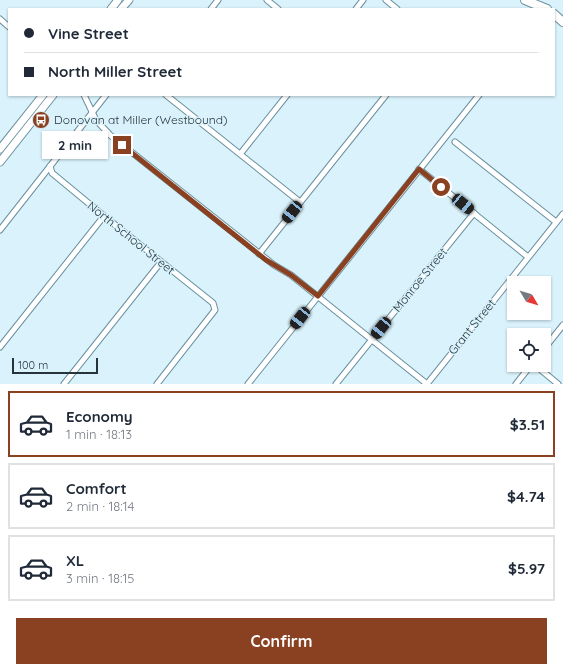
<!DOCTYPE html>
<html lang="en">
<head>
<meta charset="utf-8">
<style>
  :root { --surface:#fff; --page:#f6f6f7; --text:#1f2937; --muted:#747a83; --line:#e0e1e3; --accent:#894122 }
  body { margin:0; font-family:Quicksand,sans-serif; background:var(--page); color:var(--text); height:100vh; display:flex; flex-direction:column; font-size:15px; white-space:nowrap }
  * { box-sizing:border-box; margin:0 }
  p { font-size:13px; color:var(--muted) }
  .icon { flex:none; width:22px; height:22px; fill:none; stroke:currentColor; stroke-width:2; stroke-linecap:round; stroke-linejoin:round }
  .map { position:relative; height:384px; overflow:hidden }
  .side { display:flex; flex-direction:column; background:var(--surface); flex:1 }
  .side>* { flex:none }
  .hud { position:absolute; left:8px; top:8px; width:547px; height:88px; border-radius:0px; box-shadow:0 1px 3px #0004; display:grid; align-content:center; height:88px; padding:0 16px; background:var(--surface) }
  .needle { width:26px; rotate:128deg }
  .controls { position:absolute; left:507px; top:276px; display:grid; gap:8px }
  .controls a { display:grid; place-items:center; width:44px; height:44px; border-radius:0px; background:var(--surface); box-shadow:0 1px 3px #0004; font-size:20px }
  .scale { position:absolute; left:12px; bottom:10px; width:86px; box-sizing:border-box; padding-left:4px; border:2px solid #24343a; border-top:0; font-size:11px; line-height:14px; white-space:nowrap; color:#24343a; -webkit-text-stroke:3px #daf2fb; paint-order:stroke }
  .end { position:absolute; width:18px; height:18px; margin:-9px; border:5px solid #894122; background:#fff; box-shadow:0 0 0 2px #fff }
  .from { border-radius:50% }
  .bubble { position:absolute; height:28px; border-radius:0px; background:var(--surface); box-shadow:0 1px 3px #0004; font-size:13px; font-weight:700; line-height:28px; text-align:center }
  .car { position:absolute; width:12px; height:24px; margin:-12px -6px; border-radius:5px; box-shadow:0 0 3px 1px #0007; background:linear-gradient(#222 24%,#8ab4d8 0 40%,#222 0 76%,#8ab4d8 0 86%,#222 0) }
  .hud b { display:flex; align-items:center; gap:14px; height:38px; font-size:15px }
  .hud b+b { border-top:1px solid var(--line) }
  .hud i { width:10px; height:10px; background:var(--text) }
  ul { padding:7px 0 0; list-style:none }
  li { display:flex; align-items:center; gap:12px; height:66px; margin:0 8px 6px; padding:0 8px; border:2px solid var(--line); border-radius:0px }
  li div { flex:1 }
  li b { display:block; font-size:15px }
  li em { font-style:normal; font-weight:700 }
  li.current { border-color:var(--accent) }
  li>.icon { width:36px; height:36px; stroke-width:1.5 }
  .cta { display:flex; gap:8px; margin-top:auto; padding:8px 16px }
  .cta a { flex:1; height:46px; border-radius:0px; background:var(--accent); color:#fff; font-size:16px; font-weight:700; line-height:46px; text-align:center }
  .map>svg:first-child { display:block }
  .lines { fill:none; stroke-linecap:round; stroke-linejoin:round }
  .minor-casing { stroke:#6a909e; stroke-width:7 }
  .secondary-casing { stroke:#6a909e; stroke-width:9 }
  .primary-casing { stroke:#6a909e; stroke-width:10 }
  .minor { stroke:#fff; stroke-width:5 }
  .secondary { stroke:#fff; stroke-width:7 }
  .primary { stroke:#fff; stroke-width:8 }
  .route { stroke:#894122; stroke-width:5 }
  .labels { text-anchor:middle; stroke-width:3; stroke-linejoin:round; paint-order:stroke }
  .poi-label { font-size:12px; fill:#24343a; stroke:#daf2fb; text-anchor:start }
  .street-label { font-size:12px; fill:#24343a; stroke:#daf2fb }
</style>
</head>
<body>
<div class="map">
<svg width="563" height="384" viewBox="0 0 563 384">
  <rect width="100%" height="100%" fill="#daf2fb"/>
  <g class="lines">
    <g class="minor-casing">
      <g id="minor">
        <polyline points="267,0 278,9"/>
        <polyline points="386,0 397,9"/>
        <polyline points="211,9 218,0"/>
        <polyline points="356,9 363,0"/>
        <polyline points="0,19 9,27"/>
        <polyline points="84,95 96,120 110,135 274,265 291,275 427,384 563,214"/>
        <polyline points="166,95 300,202"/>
        <polyline points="455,142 556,222"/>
        <polyline points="241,153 287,95"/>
        <polyline points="50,166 52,173 104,216 213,303 215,310 157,384"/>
        <polyline points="419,169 528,257"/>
        <polyline points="0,230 106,95"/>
        <polyline points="259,254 386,95"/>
        <polyline points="0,347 104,216"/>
        <polyline points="544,349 563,325"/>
        <polyline points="535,365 558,384"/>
        <polyline points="64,384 161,262"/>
        <polyline points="248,384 479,95"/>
        <polyline points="336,384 474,213"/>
        <polyline points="516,384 531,365"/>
      </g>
    </g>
    <g class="secondary-casing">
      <g id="secondary">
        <polyline points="111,9 118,0"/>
        <polyline points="121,9 129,0"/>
        <polyline points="0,149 43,95"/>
        <polyline points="0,162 53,95"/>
      </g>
    </g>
    <g class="primary-casing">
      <g id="primary">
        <polyline points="525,0 547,9"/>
        <polyline points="554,14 563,22"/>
      </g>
    </g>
    <use href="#minor" class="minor"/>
    <use href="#secondary" class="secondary"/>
    <use href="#primary" class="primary"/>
  </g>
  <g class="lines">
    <polyline class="route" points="122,145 266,260 291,275 318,296 419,169 441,187"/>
  </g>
  <defs>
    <g id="bus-disc" transform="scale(0.9)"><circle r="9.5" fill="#894122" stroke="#daf2fb"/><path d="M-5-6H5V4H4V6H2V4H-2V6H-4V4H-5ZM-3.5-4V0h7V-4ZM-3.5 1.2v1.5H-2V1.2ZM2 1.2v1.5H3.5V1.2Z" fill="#fff"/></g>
  </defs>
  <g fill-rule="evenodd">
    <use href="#bus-disc" x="41" y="120"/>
  </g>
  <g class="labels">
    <g class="poi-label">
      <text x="54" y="124">Donovan at Miller (Westbound)</text>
    </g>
    <g class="street-label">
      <text transform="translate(131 238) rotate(39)" y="4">North School Street</text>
      <text transform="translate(420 280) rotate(-51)" y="4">Monroe Street</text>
      <text transform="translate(472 327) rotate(-51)" y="4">Grant Street</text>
    </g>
  </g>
</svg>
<div class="controls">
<a><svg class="needle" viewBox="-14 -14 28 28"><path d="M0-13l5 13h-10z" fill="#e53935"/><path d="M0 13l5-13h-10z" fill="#747a83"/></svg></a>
<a><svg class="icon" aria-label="locate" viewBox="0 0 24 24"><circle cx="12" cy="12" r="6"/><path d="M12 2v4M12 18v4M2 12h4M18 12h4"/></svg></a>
</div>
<div class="scale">100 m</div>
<i class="end from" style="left:441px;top:187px"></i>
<i class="end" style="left:122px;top:145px"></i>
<div class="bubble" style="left:42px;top:131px;width:66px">2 min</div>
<i class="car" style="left:463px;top:204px;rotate:129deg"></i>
<i class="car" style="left:292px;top:212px;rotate:218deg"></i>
<i class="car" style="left:300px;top:318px;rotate:218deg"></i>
<i class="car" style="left:381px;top:328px;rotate:219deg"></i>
<div class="hud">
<b><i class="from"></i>Vine Street</b>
<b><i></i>North Miller Street</b>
</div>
</div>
<section class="side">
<ul>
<li class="current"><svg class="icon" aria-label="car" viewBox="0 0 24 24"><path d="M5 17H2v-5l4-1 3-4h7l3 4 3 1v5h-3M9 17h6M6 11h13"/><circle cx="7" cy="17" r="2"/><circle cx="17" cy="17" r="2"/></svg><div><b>Economy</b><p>1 min · 18:13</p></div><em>$3.51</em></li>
<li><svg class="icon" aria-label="car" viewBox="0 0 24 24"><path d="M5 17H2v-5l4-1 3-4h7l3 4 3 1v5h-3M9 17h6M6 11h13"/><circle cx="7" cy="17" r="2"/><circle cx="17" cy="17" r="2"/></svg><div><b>Comfort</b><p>2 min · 18:14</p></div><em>$4.74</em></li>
<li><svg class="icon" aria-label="car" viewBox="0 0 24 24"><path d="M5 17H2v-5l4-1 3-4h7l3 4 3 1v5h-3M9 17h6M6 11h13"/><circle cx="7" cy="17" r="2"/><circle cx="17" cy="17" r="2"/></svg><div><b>XL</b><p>3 min · 18:15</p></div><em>$5.97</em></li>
</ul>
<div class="cta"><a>Confirm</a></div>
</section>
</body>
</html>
